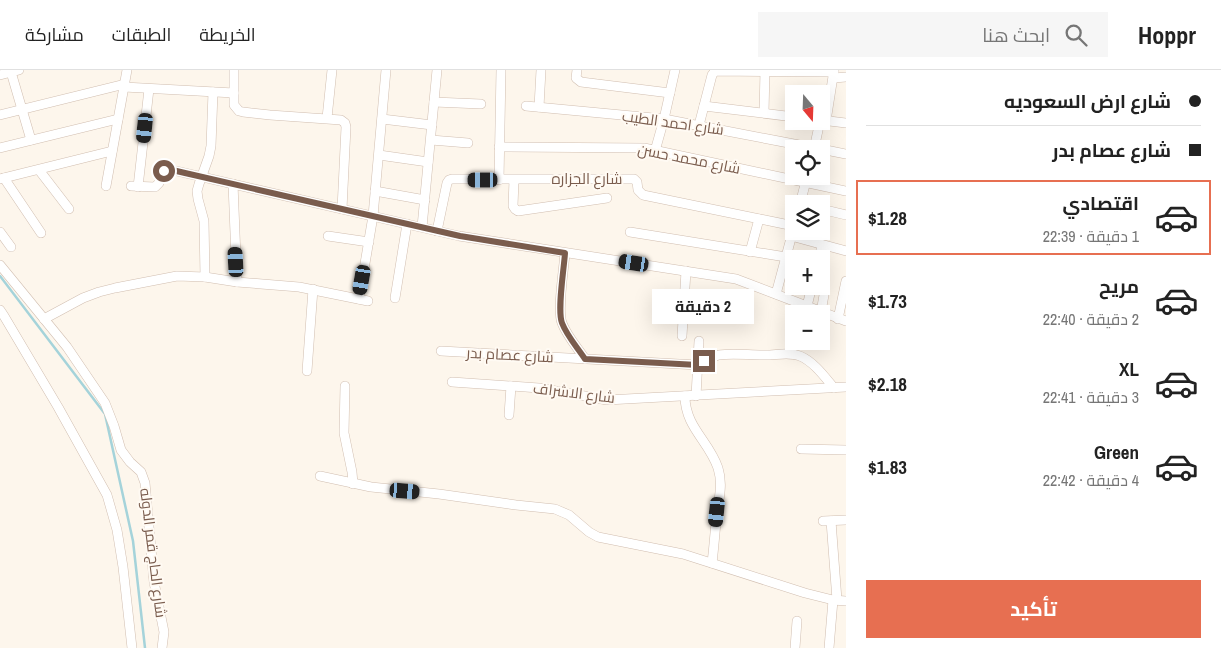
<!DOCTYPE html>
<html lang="ar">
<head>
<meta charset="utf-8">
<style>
  :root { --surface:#fff; --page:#f6f6f6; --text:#222; --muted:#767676; --line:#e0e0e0; --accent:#e76f51 }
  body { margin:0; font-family:"Archivo Narrow",Cairo,sans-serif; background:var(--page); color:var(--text); direction:rtl; height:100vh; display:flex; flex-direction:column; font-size:19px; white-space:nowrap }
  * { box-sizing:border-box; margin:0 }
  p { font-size:16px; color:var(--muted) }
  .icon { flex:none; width:28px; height:28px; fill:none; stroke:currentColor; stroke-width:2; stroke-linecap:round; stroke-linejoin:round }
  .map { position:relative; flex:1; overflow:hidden; direction:ltr }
  .details { display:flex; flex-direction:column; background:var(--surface); width:375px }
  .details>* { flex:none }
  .top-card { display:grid; align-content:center; height:110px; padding:0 20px; background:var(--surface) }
  .needle { width:32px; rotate:161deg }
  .buttons { position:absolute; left:785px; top:15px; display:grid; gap:10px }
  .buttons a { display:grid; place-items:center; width:45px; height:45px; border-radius:0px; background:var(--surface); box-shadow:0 5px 20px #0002; font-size:25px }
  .end { position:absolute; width:22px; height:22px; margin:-11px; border:6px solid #7a5c4d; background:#fff; box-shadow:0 0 0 2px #fff }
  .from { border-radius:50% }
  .bubble { position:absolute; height:35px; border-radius:0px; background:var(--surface); box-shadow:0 5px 20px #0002; font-size:16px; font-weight:700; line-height:35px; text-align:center; direction:rtl }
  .car { position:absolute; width:15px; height:30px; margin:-15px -8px; border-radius:6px; box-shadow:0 0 4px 1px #0007; background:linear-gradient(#222 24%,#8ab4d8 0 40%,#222 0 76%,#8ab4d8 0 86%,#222 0) }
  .top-card b { display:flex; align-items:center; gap:18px; height:48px; font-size:19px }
  .top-card b+b { border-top:1px solid var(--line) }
  .top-card i { width:12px; height:12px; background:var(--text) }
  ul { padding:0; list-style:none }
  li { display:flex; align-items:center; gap:15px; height:75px; margin:0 10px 8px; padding:0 10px; border:2px solid transparent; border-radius:0px }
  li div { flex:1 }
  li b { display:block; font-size:19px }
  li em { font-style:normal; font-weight:700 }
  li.on { border-color:var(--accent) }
  li>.icon { width:45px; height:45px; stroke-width:1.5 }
  .action { display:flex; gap:10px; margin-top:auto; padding:10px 20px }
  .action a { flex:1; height:58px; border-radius:0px; background:var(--accent); color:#fff; font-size:20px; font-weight:700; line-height:58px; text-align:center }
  header { display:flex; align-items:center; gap:30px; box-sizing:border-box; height:70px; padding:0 25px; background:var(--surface); border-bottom:1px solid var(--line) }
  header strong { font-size:24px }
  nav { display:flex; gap:28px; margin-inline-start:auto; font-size:18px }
  .search { width:350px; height:45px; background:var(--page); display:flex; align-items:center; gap:12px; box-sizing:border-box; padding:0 18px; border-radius:0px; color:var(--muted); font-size:19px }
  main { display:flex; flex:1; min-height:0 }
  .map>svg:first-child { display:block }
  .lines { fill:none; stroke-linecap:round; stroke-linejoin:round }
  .stream { stroke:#a5d3da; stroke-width:2.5 }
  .street-casing { stroke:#d1beb0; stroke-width:10 }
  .street { stroke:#fff; stroke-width:9 }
  .route { stroke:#7a5c4d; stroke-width:6 }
  .labels { text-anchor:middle; stroke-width:4; stroke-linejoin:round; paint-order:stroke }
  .street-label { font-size:15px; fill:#7a5c4d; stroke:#fffaf3 }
</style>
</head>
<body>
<header>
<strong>Hoppr</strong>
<div class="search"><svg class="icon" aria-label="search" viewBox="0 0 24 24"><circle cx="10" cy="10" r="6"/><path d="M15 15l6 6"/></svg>ابحث هنا</div>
<nav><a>الخريطة</a><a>الطبقات</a><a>مشاركة</a></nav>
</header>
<main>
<section class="details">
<div class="top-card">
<b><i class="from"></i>شارع ارض السعوديه</b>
<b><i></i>شارع عصام بدر</b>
</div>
<ul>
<li class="on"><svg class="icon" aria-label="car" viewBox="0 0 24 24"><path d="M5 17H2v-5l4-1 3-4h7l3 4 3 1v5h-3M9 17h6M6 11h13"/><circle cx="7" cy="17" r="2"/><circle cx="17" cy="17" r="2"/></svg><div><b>اقتصادي</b><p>1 دقيقة · 22:39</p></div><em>$1.28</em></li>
<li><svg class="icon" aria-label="car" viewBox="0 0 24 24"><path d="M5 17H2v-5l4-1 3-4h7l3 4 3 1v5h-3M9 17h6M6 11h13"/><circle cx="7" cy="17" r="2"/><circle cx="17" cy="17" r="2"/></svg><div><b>مريح</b><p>2 دقيقة · 22:40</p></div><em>$1.73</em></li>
<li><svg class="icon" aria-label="car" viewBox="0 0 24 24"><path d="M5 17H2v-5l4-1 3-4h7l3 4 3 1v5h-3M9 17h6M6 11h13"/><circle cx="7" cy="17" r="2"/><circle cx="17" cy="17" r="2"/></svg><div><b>XL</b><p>3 دقيقة · 22:41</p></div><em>$2.18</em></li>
<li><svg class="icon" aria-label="car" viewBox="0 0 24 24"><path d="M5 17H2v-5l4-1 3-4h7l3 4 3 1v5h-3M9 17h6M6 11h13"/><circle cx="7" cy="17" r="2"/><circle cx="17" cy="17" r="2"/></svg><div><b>Green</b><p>4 دقيقة · 22:42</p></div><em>$1.83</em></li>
</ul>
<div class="action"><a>تأكيد</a></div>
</section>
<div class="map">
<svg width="846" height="578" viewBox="0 0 846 578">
  <rect width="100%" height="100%" fill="#fdf6ec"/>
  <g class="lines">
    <polyline class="stream" points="0,206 105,344 133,471 145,578"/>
    <g class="street-casing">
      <g id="street">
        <polyline points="234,0 234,35 239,41 243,42 270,45 341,50 345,53 346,57 342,139"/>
        <polyline points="577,0 576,8 581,12 670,23"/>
        <polyline points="11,2 31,70"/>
        <polyline points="0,5 19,0"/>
        <polyline points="834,8 846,7"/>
        <polyline points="124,17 234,23"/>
        <polyline points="434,32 481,34"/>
        <polyline points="526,36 664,49 820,79"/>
        <polyline points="704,36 794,47"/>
        <polyline points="539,37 541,0"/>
        <polyline points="764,43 765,0"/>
        <polyline points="0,45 125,14"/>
        <polyline points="327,48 332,0"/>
        <polyline points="382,49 432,55"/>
        <polyline points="821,50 846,53"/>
        <polyline points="826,51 834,0"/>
        <polyline points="699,55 712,5 715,1 834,2"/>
        <polyline points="431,70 468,73"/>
        <polyline points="499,77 644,78 846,121"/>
        <polyline points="0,78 118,49"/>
        <polyline points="814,79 820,51"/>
        <polyline points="821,79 846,84"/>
        <polyline points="655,81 664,49 675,0"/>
        <polyline points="379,85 428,92"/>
        <polyline points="39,100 69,139"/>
        <polyline points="4,108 41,163"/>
        <polyline points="0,109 112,81"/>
        <polyline points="499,110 501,0"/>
        <polyline points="514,110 513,136 515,139 518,141 607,128"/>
        <polyline points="233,114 237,212"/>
        <polyline points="106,116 127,0"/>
        <polyline points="131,116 155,117 159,113 164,101 168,99 459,166 736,209 846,251"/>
        <polyline points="138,117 149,19"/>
        <polyline points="375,121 425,130"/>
        <polyline points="800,134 807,107"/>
        <polyline points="821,139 846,145"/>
        <polyline points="422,157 437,0"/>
        <polyline points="437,161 447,113 449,110 452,109 634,109 637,112 638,120 643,125 794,156"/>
        <polyline points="0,162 11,177"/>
        <polyline points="630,162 786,187"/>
        <polyline points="328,166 369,172"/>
        <polyline points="791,166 846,181"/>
        <polyline points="750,182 759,149"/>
        <path d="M 565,183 C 564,198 557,240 562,253 C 567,266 577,277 585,289"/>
        <polyline points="819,189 822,175"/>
        <polyline points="0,195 67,277 105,333 114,356 121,380 130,392 141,402 145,413 154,512 164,562 162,578"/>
        <polyline points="205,207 204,151 198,129 197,121 199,114 209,86 211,76 213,22"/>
        <polyline points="776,224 794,157"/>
        <polyline points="395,228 407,154"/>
        <polyline points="359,229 373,146 386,0"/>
        <polyline points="807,236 812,216"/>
        <polyline points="0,240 4,246 58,337 107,425 117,460 123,497 132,578"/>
        <polyline points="821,242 824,225"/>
        <polyline points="44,249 83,228 99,222 115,218 177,206 205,207 237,212 299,217 368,231"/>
        <polyline points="838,249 846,211"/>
        <polyline points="682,266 686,201"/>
        <path d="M 441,281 L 698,295 C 704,291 711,287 719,285 C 732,283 748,285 762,285 C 774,286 788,281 800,286 C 814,292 824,306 834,318"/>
        <polyline points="307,301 313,219"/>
        <polyline points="452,312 539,318 607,330 846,317"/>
        <polyline points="345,316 344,363 352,402 353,414"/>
        <path d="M 685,326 C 685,357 709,371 718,398 C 723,414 719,428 717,444 C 715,460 714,477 712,493"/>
        <polyline points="696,326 699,271"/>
        <polyline points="509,345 511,316"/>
        <polyline points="801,379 846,380"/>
        <polyline points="320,406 371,417 439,424 516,435 555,439 569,445 589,462 598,467 683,484 805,523 833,530 846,531"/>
        <polyline points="823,451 846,450"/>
        <polyline points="831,451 837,530"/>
        <polyline points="795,578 797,551"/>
        <polyline points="829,578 833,530"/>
      </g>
    </g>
    <use href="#street" class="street"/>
  </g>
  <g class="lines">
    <path class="route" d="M 164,101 L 168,99 L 185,103 L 460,166 L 565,183 C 564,199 557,240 562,253 C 567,266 577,277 585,289 L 698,295 L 704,291"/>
  </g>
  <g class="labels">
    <g class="street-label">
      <text transform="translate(673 53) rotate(8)" y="5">شارع احمد الطيب</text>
      <text transform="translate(689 89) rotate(11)" y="5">شارع محمد حسن</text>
      <text x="587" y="114">شارع الجزاره</text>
      <text transform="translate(510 285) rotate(3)" y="5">شارع عصام بدر</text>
      <text transform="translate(574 323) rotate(7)" y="5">شارع الاشراف</text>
      <text transform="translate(153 483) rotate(83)" y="5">شارع الحاج قمر الدوله</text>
    </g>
  </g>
</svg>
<div class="buttons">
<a><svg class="needle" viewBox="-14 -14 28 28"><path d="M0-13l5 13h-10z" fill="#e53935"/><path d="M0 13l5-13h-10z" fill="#767676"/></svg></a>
<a><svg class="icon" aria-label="locate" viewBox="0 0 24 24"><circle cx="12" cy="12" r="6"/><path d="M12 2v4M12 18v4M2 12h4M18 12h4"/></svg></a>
<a><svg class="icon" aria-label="layers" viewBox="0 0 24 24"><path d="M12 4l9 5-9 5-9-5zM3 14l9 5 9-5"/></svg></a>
<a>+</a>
<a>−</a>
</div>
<i class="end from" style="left:164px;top:101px"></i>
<i class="end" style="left:704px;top:291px"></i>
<div class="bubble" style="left:652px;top:219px;width:102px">2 دقيقة</div>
<i class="car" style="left:145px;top:58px;rotate:186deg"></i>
<i class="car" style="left:483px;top:110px;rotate:270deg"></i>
<i class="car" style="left:236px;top:192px;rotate:357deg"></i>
<i class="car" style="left:634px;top:193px;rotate:279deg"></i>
<i class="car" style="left:362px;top:210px;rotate:190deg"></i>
<i class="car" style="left:405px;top:421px;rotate:95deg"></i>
<i class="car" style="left:717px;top:442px;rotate:186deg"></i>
</div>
</main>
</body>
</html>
